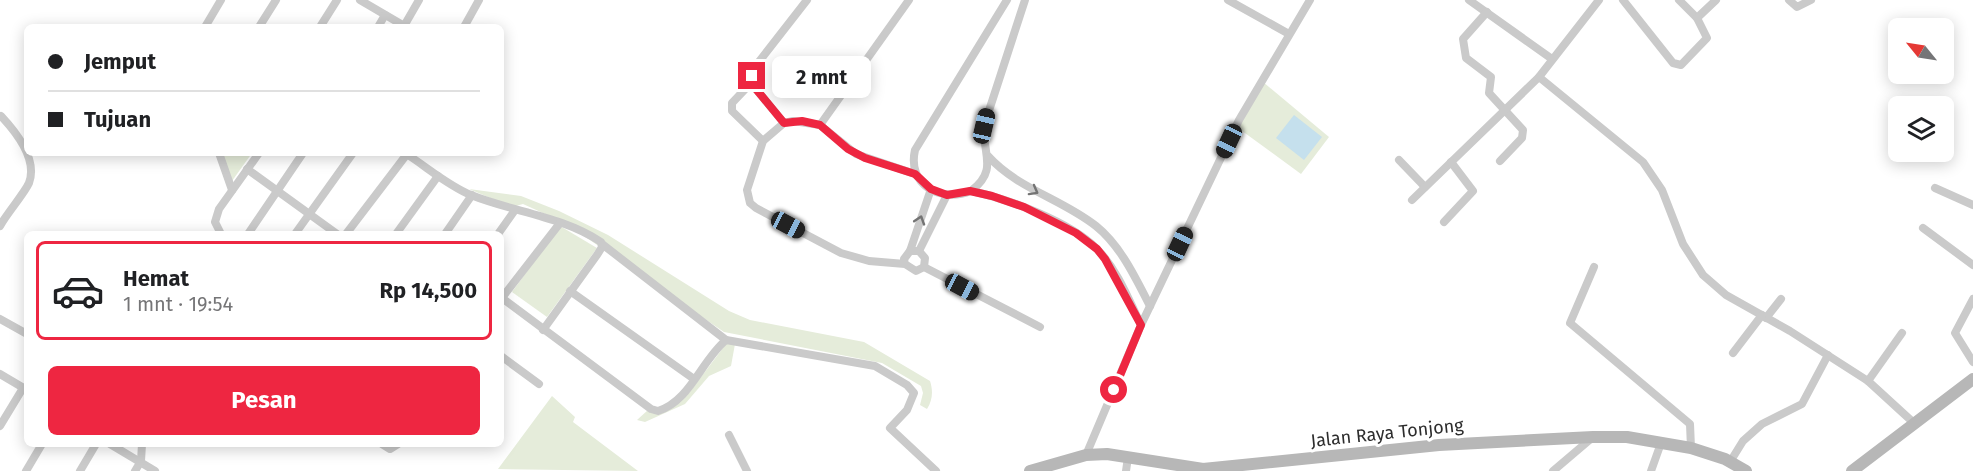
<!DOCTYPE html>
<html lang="id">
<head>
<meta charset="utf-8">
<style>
  :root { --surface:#fff; --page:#f2f2f2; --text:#202124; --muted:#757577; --line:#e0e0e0; --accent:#ee2641 }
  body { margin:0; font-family:"Fira Sans",sans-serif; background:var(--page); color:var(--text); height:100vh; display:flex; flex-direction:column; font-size:22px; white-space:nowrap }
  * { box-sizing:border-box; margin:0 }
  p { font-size:20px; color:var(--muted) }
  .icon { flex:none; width:33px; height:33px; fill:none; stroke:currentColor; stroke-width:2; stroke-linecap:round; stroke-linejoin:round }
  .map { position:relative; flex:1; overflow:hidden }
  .drawer { position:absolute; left:24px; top:231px; width:480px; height:216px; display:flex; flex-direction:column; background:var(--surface); border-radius:9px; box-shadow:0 3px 15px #0003 }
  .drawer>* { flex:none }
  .guide { position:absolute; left:24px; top:24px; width:480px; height:132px; border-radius:9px; box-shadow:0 3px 15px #0003; display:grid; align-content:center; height:132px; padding:0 24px; background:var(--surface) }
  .needle { width:39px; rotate:300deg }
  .buttons { position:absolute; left:1888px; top:18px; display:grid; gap:12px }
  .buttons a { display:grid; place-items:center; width:66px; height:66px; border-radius:9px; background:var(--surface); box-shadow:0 3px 15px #0003; font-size:30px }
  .end { position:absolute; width:27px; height:27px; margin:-14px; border:8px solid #ee2641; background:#fff; box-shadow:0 0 0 3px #fff }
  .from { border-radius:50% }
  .bubble { position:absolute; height:42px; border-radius:9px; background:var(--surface); box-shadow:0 3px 15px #0003; font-size:20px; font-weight:700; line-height:42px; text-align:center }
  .car { position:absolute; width:18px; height:36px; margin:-18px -9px; border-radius:8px; box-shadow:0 0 4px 2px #0007; background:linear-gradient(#222 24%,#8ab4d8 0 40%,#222 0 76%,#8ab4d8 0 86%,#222 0) }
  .guide b { display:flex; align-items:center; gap:21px; height:57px; font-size:22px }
  .guide b+b { border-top:2px solid var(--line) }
  .guide i { width:15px; height:15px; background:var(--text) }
  ul { padding:10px 0 0; list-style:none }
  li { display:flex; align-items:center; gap:18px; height:99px; margin:0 12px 9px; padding:0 12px; border:3px solid transparent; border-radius:9px }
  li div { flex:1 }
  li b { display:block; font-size:22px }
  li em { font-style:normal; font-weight:700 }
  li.selected { border-color:var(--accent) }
  li>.icon { width:54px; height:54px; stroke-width:1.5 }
  .primary-button { display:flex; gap:12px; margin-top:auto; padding:12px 24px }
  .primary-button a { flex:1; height:69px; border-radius:9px; background:var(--accent); color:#fff; font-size:24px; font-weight:700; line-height:69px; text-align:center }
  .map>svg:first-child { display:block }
  .green { fill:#e5ecda }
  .water { fill:#c5e0ed }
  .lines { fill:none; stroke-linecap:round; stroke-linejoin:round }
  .street { stroke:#cacaca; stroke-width:8 }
  .secondary { stroke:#b7b7b7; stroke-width:12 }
  .oneway { stroke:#747474 }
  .route { stroke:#ee2641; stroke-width:8 }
  .labels { text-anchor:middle; stroke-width:6; stroke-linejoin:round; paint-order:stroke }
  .street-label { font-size:18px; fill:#2d2d2d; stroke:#fff }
</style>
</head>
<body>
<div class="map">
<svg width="1973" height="471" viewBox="0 0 1973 471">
  <rect width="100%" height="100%" fill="#fff"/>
  <g class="green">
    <polygon points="1263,82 1329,137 1301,174 1238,128"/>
    <polygon points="222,153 252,153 232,181"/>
    <path d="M 469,189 L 521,196 L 559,211 L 608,235 L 729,311 L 750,320 L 864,342 L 930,381 C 933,390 933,400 927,409 L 920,405 L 923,393 L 921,386 L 882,363 L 724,332 L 565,223 L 523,204 L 512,207 Z"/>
    <polygon points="560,226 597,248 547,317 512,292"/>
    <polygon points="726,344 735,344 731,366 709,376 685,404 645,422 637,420 648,410 652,412 689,393"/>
    <polygon points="552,396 575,417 573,422 638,471 498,469"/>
  </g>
  <polygon class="water" points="1294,115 1322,137 1304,160 1276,138"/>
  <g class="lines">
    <g class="street">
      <polyline points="360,0 406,27"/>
      <path d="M 1007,0 L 915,150 C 907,185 940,203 971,191 C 999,170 982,153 984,126 L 1025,0"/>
      <polyline points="1228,0 1289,34"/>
      <polyline points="1469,0 1552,59"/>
      <polyline points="1623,0 1673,63 1681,65 1707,38 1697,18 1679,0"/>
      <polyline points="1789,0 1797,7 1811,0"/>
      <polyline points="1487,12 1463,39 1466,58 1491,77 1489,93 1523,130 1522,138 1500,161"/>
      <polyline points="1697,18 1716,0"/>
      <polyline points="404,26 419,0"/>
      <polyline points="205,27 221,0"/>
      <polyline points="259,27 276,0"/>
      <polyline points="320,27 337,0"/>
      <polyline points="378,27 385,15"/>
      <polyline points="464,27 479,0"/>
      <polyline points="1539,77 1643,162 1662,190 1683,244 1703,275 1726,295 1790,331 1868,381 1915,424"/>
      <polyline points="751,83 784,123"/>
      <polyline points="820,125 909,0"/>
      <polyline points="763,141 732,111 732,103 751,83 758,63 807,0"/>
      <polyline points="219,153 232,190"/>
      <path d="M 405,153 C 427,167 447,185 471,195 C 513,212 562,216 601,242 L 602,247 L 597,255 L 543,330"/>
      <path d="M 988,156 C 1018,189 1062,199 1096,226 C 1121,246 1136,279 1150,306"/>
      <polyline points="1399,160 1425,187"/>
      <polyline points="247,169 337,234"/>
      <polyline points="1935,188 1973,205"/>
      <path d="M 971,191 C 1008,199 1069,221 1097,249 C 1117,269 1129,300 1141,325"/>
      <polyline points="1412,200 1539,77 1599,0"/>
      <polyline points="1444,222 1473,191 1451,162"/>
      <path d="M 0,226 C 7,213 24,194 29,183 C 38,159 16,132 1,116"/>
      <polyline points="1923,228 1973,265"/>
      <polyline points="221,234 215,222 219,209 259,153"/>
      <polyline points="248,234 303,153"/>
      <polyline points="295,234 353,153"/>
      <polyline points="346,234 407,154"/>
      <polyline points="396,234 438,176"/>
      <polyline points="445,234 472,195"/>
      <polyline points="498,234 515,210"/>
      <polyline points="602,244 726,340"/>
      <polyline points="910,251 931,189"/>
      <polyline points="919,251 947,195"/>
      <polyline points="905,264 904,259 910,251 919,251 925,258 924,267 916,271 905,264 869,261 841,253 756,208 750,203 747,190 763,141 784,123 793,121 820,125 856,154 915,174"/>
      <polyline points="924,267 1040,327"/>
      <polyline points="1594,267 1570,323 1690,424 1691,448"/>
      <polyline points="570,291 694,379"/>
      <path d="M 502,298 L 651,409 L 658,411 C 690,401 701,361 726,340 L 875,366 L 907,385 L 914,393 L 907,410 L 890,428 L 936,471"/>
      <polyline points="501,299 560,223"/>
      <polyline points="1973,299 1955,333 1973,362"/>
      <polyline points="1766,318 1781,299"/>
      <polyline points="0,319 27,334"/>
      <polyline points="1733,353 1762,315"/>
      <polyline points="501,356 539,384"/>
      <polyline points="0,374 27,390"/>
      <polyline points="1868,381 1902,333"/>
      <polyline points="0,426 23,388"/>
      <polyline points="729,435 747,471"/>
      <polyline points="110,444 155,471"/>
      <polyline points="382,444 390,449 398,444"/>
      <polyline points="1086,455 1141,325 1239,120 1310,0"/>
      <polyline points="1730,462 1743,441 1762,424 1802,404 1828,355"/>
      <polyline points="26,471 42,444"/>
      <polyline points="80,471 96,444"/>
      <polyline points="135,471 141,461 142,444"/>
      <polyline points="1126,471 1128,457"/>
      <polyline points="1553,471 1593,437"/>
      <polyline points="1651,471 1661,443"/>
    </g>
    <g class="secondary">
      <polyline points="1030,471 1086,455 1107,454 1203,469 1439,445 1593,437 1627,437 1691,448 1725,459 1746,471"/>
      <polyline points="1852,471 1973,379"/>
    </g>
  </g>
  <defs><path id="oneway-chevron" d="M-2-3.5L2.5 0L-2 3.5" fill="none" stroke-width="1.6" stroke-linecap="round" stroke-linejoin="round" transform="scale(1.5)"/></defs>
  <g class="oneway">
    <use href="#oneway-chevron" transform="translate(1034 191) rotate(29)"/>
    <use href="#oneway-chevron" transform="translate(920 220) rotate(-72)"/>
  </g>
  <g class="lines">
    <polyline class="route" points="752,76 751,83 784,123 802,121 820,125 848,149 865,158 915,174 931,189 947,195 970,191 992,196 1024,207 1076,233 1097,249 1105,259 1141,325 1114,390"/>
  </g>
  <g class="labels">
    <g class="street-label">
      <text transform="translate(1387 433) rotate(-6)" y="6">Jalan Raya Tonjong</text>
    </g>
  </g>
</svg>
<div class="buttons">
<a><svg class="needle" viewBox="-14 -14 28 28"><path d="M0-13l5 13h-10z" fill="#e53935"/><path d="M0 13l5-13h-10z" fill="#757577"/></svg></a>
<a><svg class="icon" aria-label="layers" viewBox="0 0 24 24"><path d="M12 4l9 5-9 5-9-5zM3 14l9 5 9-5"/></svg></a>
</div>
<i class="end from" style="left:1114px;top:390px"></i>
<i class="end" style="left:752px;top:76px"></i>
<div class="bubble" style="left:772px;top:56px;width:99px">2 mnt</div>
<i class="car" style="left:984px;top:126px;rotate:13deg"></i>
<i class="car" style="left:1229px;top:141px;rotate:205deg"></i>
<i class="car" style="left:788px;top:225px;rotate:118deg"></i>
<i class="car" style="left:1180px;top:244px;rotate:25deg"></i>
<i class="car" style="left:962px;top:287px;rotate:118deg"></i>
<div class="guide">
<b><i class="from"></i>Jemput</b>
<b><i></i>Tujuan</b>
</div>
<section class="drawer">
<ul>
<li class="selected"><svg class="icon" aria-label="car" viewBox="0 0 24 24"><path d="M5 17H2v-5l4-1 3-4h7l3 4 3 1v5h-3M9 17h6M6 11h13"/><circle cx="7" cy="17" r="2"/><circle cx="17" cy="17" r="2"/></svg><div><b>Hemat</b><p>1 mnt · 19:54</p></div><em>Rp 14,500</em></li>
</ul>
<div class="primary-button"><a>Pesan</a></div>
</section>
</div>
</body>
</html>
